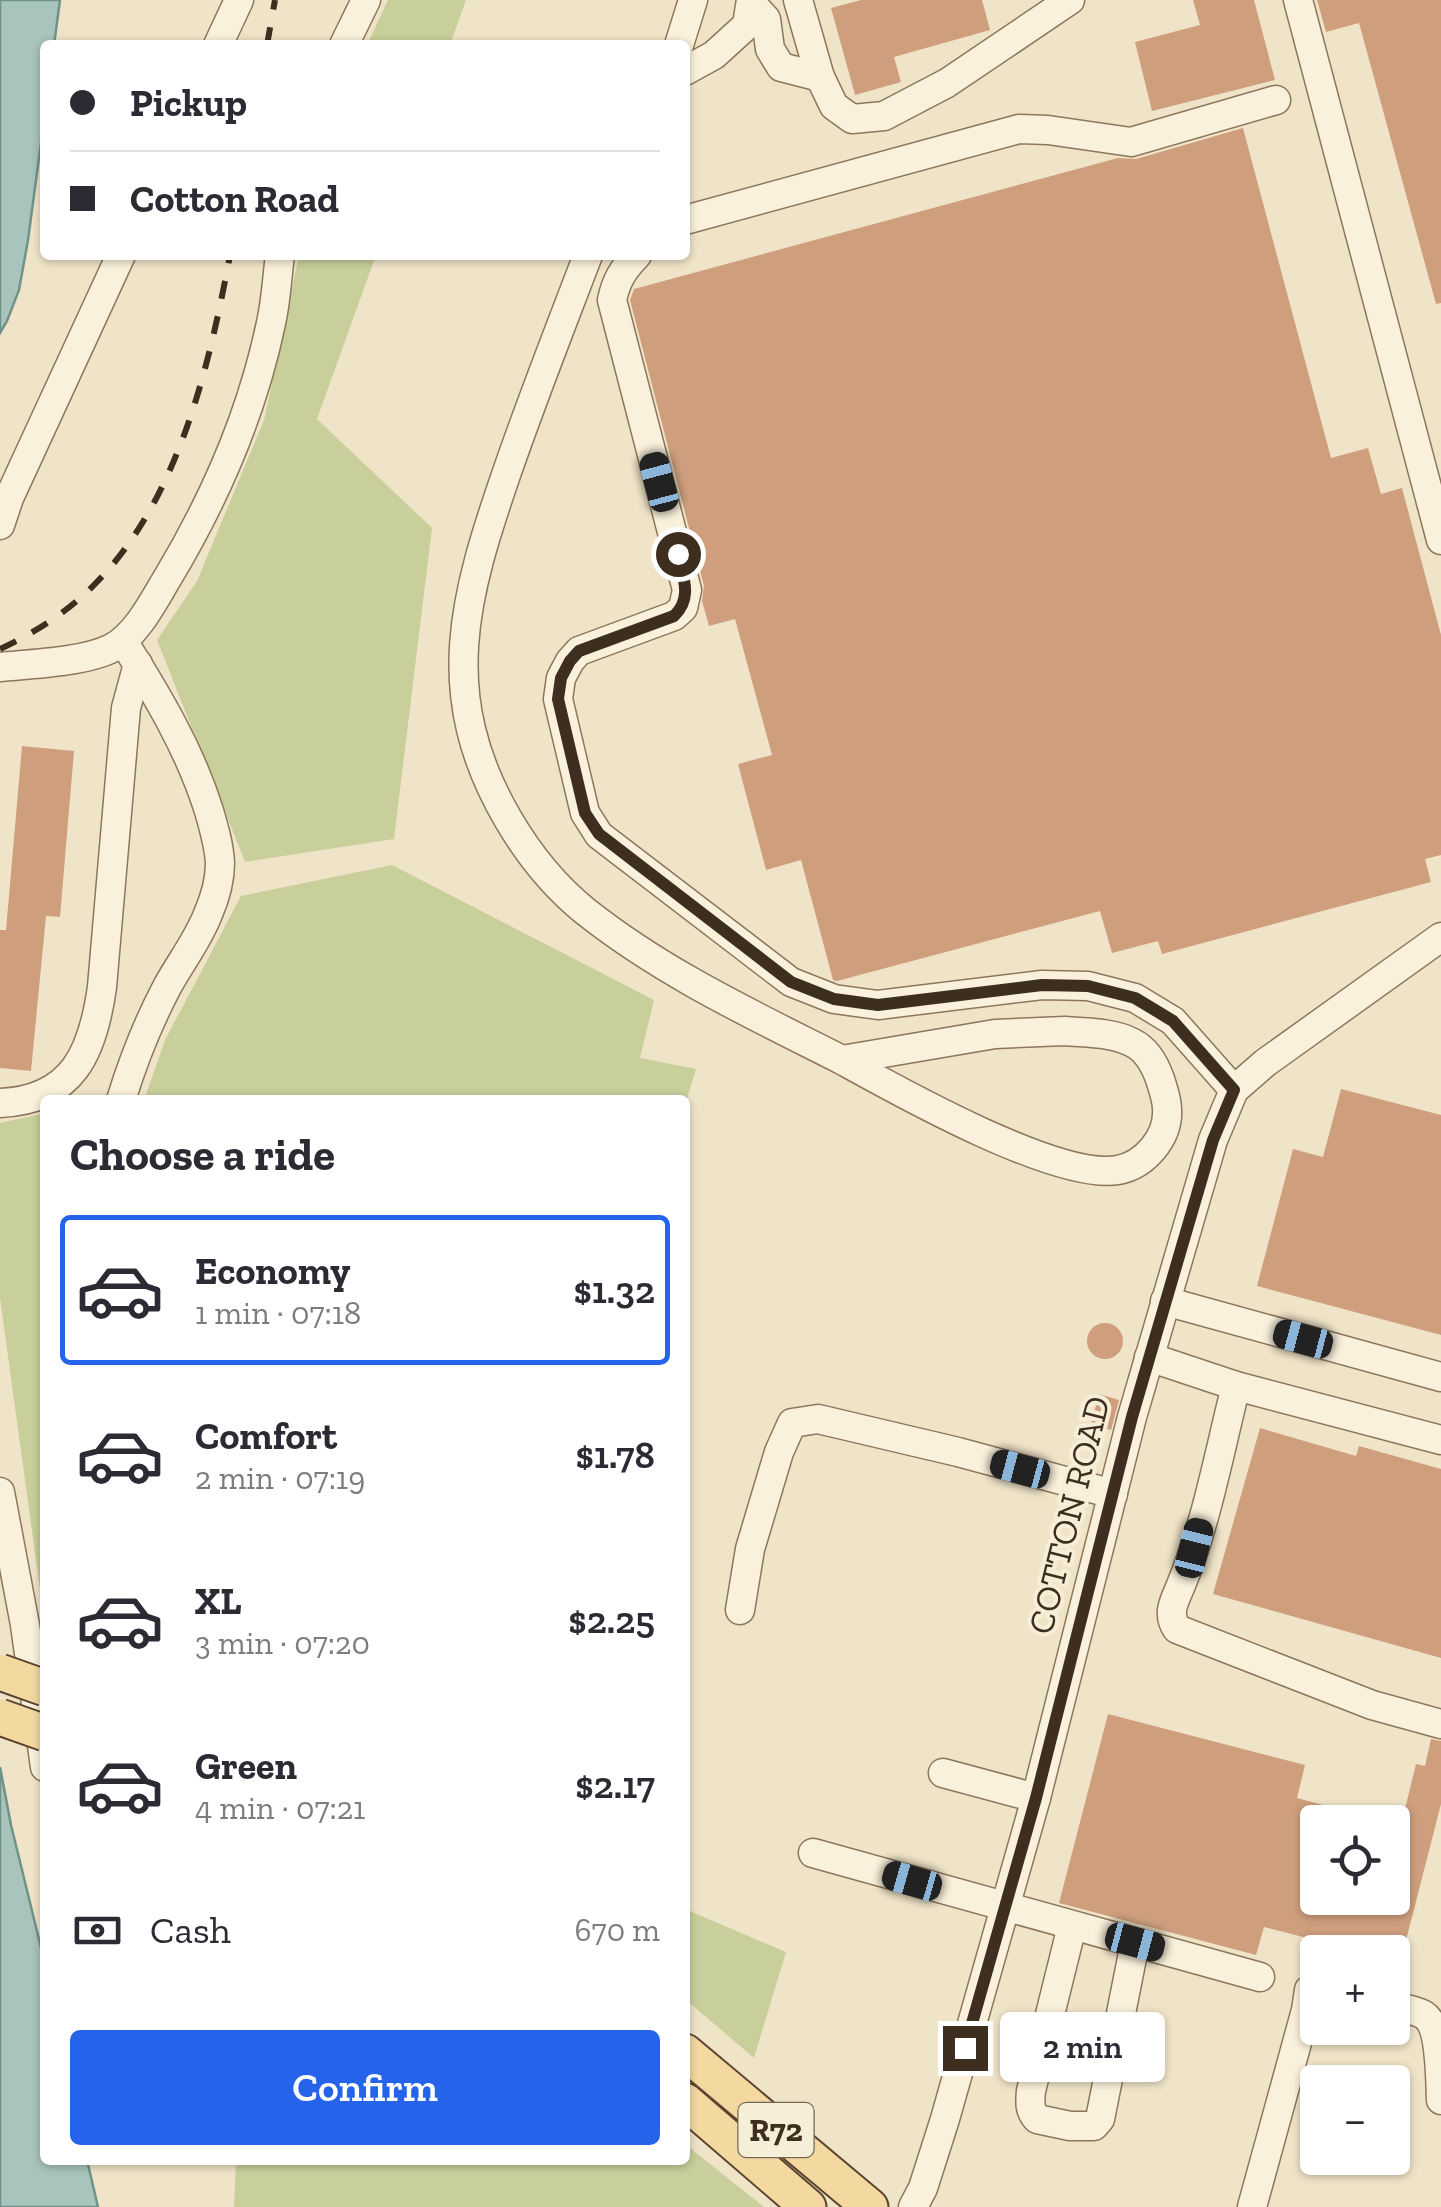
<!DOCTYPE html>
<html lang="en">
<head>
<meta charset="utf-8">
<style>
  :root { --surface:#fff; --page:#f7f7f7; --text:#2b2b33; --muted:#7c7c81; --line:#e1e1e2; --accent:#2563eb }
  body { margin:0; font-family:"Zilla Slab",serif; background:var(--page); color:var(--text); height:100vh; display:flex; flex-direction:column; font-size:38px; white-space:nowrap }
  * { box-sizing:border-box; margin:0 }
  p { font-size:32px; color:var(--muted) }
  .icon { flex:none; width:55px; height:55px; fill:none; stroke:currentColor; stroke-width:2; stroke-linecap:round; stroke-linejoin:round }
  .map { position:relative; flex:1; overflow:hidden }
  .sheet { position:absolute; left:40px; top:1095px; width:650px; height:1070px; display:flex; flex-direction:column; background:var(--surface); border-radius:10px; box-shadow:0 2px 8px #0004 }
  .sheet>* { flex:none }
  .top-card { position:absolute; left:40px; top:40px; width:650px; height:220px; border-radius:10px; box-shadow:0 2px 8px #0004; display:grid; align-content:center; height:220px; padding:0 30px; background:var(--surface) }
  .fabs { position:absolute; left:1300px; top:1805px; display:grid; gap:20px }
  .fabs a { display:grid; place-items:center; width:110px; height:110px; border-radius:10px; background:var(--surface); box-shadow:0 2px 8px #0004; font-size:50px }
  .end { position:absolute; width:45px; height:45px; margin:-22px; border:12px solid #3d2e20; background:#fff; box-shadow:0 0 0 5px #fff }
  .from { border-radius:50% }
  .bubble { position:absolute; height:70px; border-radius:10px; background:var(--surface); box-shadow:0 2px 8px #0004; font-size:32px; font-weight:600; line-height:70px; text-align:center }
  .car { position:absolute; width:30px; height:60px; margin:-30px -15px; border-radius:12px; box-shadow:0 0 8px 2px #0007; background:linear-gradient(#222 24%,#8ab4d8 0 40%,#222 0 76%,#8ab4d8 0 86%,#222 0) }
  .top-card b { display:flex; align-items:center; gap:35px; height:95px; font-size:38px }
  .top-card b+b { border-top:2px solid var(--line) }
  .top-card i { width:25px; height:25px; background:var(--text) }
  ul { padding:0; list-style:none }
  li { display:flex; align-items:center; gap:30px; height:150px; margin:0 20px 15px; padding:0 10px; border:5px solid transparent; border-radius:10px }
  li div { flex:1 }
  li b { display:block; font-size:38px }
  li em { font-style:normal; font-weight:600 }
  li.selected { border-color:var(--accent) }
  li>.icon { width:90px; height:90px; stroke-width:1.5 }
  h2 { padding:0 30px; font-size:45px; line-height:120px }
  .pay { display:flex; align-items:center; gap:25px; height:110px; padding:0 30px; font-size:38px }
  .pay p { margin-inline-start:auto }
  .button { display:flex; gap:20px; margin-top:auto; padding:20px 30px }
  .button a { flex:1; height:115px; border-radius:10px; background:var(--accent); color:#fff; font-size:40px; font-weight:600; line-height:115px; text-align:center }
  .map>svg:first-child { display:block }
  .green { fill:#c9cf9b }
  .water { fill:#a9c4bc; stroke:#6f938a; stroke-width:2.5 }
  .building { fill:#cf9f7d }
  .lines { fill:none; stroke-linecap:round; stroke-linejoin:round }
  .minor-casing { stroke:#8d765c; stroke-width:31 }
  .major-casing { stroke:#5b4430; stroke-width:39 }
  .minor { stroke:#faf1dc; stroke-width:28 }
  .major { stroke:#f3d9a0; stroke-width:35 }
  .rail { stroke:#3d2e20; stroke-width:6; stroke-dasharray:18 18; stroke-linecap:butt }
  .major-bridge-casing { stroke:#5b4430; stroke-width:39; stroke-linecap:butt }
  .major-bridge { stroke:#f3d9a0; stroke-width:35 }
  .route { stroke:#3d2e20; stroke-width:12 }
  .labels { text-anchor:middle; stroke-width:8; stroke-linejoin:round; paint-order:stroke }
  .shield { fill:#f7eed8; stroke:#756857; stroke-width:2.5 }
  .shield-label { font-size:32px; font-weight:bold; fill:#3d2e20 }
  .street-label { font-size:35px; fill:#3d2e20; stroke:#f7eed8 }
</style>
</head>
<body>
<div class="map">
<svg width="1441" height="2207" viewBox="0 0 1441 2207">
  <rect width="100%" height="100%" fill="#f0e4c8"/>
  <g class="green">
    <polygon points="388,0 466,0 450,45 367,45"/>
    <polygon points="299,255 376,255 317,419 432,528 394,839 245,862 157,640 197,581 264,420"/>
    <polygon points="392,865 654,1000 640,1058 696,1069 686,1102 689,1247 685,1246 685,1100 144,1100 165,1040 241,896"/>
    <polygon points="45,1113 45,1626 0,1298 0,1123"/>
    <polygon points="685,1909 786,1952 754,2058 685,1999"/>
    <polygon points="685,2144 764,2207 234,2207 236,2160 685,2160"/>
  </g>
  <g class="water">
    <polygon points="0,0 60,0 54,45 45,45 45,113 28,240 19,290 7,321 0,333"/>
    <polygon points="0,1767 11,1825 45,1964 45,2160 87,2160 98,2207 0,2207"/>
  </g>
  <g class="building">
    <polygon points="861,0 982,0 990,30 894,57 901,82 855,95 831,8"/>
    <polygon points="1193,0 1254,0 1275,80 1152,111 1135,42 1200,25"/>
    <polygon points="1317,0 1441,0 1441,303 1436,304 1359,23 1326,32"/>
    <polygon points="1243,128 1331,458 1368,448 1381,494 1402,488 1441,635 1441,855 1425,859 1431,882 1162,954 1158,941 1112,953 1100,911 837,981 833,980 801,860 766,870 738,764 772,755 735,619 709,626 702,601 704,586 630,300 634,289 1118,158 1136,159"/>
    <polygon points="22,746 74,751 60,917 46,916 31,1071 0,1068 0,930 6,930"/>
    <polygon points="1341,1089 1441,1115 1441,1335 1257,1286 1293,1149 1323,1157"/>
    <circle cx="1105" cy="1341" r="18"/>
    <polygon points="1099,1394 1119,1400 1111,1430 1091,1425"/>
    <polygon points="1260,1428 1356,1456 1359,1446 1441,1469 1441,1658 1213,1594"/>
    <polygon points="1108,1714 1305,1765 1297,1798 1368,1817 1367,1822 1318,1822 1318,1898 1392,1898 1392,1823 1401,1825 1416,1764 1425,1766 1431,1739 1441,1741 1441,1804 1403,1952 1361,1952 1264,1927 1256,1955 1059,1903"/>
  </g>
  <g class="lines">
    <g class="minor-casing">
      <g id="minor">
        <polyline points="798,0 820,77 834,106 852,119 884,116 947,83 1070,0"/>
        <polyline points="1298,0 1441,540"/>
        <polyline points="751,3 766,19 770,49 781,67 820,77"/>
        <polyline points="218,45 239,0"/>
        <polyline points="344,45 366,0"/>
        <polyline points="679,45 693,0"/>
        <polyline points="685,71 714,55 747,25 751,0"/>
        <polyline points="685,220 1019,129 1048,130 1131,142 1276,100"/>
        <path d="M 588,255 C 561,326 533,397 508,469 C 464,596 435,694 508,819 C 529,855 553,885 585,911 C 663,973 753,1015 842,1060"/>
        <path d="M 637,255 C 623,269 616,281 612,300 L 687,590 L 683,608 L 674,616 L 579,651 L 570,661 L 561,678 L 558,699 L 585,813 L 599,835 L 791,982 L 834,999 L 878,1005 L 1042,985 L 1088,986 L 1135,998 L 1173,1021 L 1234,1090"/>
        <polyline points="0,525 9,498 121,255"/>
        <path d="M 0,667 C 31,664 85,662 112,648 C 137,635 154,600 168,577 C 216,497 252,414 271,323 C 276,301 277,278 280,255"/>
        <path d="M 1065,1031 C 1086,1033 1113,1032 1133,1043 C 1147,1050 1155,1065 1160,1079 C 1163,1089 1167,1099 1167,1109 C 1169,1137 1145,1165 1118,1170 C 1058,1181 898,1091 842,1060 L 995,1034 Z"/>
        <path d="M 121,1100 C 133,1061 148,1023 167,987 C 180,963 198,940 208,914 C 215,898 220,881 220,863 C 219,845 214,828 209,811 C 190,750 157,695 123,641"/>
        <path d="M 0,1103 C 73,1100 93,1052 102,987 L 126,708 L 138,664"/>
        <polyline points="1165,1301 1441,1377"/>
        <polyline points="1149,1357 1236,1386 1441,1440"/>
        <path d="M 1236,1386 C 1220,1449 1206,1525 1181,1585 C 1175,1600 1166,1613 1177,1629 L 1372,1705 L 1441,1724"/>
        <polyline points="0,1492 25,1625 45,1767"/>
        <polyline points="740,1610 750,1549 779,1452 792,1423 818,1419 958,1452 1113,1494"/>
        <polyline points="943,1773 1036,1798"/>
        <polyline points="813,1853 1260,1977"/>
        <path d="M 1072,1926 L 1031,2091 C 1030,2102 1029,2110 1037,2119 L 1070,2126 L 1094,2126 L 1100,2119 L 1135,1943"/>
        <path d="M 1392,2006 C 1403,2008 1415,2010 1424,2015 C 1441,2026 1440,2078 1441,2100"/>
        <polyline points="913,2207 923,2188 945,2119 1036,1798 1132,1417 1213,1140 1234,1090 1265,1063 1441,937"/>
        <polyline points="1252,2207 1306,2010 1309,1990"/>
      </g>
    </g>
    <g class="major-casing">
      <g id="major">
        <polyline points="685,2052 870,2207"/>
        <polyline points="685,2101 808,2207"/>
      </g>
    </g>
    <use href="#minor" class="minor"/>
    <use href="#major" class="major"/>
    <g class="rail">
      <polyline points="267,45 275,0"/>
      <path d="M 0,649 C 34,633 68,612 95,584 C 178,500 209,368 230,255"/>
    </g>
    <g class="major-bridge-casing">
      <g id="major-bridge">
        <polyline points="0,1672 45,1688"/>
        <polyline points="0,1717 45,1733"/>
      </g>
    </g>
    <use href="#major-bridge" class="major-bridge"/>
  </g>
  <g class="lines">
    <path class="route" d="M 678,554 C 683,577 693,598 674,616 L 579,651 L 570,661 L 561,678 L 558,699 L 585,813 L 599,834 L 791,982 L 834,999 L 878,1005 L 1042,985 L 1088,986 L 1135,998 L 1173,1021 L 1234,1090 L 1213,1140 L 1132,1417 L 1036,1798 L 965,2048"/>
  </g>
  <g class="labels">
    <rect class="shield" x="738.5" y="2103" width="75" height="54" rx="8"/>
    <g class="shield-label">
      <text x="776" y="2141">R72</text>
    </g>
    <g class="street-label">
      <text transform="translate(1069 1515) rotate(-76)" y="12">COTTON ROAD</text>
    </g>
  </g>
</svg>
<div class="fabs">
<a><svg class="icon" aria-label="locate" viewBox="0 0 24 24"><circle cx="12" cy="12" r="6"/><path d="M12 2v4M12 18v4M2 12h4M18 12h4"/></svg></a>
<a>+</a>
<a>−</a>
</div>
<i class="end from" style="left:678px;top:554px"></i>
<i class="end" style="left:965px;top:2048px"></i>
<div class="bubble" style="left:1000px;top:2012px;width:165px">2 min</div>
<i class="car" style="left:659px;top:482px;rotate:345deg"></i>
<i class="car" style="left:1303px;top:1339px;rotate:285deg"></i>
<i class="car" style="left:1020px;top:1469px;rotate:285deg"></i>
<i class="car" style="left:1194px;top:1548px;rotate:14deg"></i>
<i class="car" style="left:912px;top:1881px;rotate:286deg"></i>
<i class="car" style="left:1135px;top:1942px;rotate:105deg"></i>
<div class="top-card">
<b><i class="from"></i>Pickup</b>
<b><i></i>Cotton Road</b>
</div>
<section class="sheet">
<h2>Choose a ride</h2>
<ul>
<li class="selected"><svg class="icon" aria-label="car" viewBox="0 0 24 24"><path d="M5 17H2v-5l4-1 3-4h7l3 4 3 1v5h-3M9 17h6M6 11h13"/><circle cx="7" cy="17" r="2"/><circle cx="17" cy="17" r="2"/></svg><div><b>Economy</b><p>1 min · 07:18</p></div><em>$1.32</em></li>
<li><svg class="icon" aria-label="car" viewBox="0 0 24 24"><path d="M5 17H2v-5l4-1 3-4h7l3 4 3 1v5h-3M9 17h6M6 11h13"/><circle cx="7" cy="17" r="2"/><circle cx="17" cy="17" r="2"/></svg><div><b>Comfort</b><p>2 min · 07:19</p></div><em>$1.78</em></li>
<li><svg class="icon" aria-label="car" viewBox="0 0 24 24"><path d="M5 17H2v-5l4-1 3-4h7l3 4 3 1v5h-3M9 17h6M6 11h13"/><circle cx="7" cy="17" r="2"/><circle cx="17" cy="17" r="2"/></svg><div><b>XL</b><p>3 min · 07:20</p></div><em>$2.25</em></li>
<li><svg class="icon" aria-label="car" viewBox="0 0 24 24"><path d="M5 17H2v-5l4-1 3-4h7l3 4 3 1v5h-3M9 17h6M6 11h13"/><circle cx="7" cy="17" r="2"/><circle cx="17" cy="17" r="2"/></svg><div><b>Green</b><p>4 min · 07:21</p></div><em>$2.17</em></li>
</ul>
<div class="pay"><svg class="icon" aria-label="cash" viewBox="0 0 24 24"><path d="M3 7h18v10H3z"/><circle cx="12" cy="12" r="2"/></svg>Cash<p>670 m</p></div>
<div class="button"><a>Confirm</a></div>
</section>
</div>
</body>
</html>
